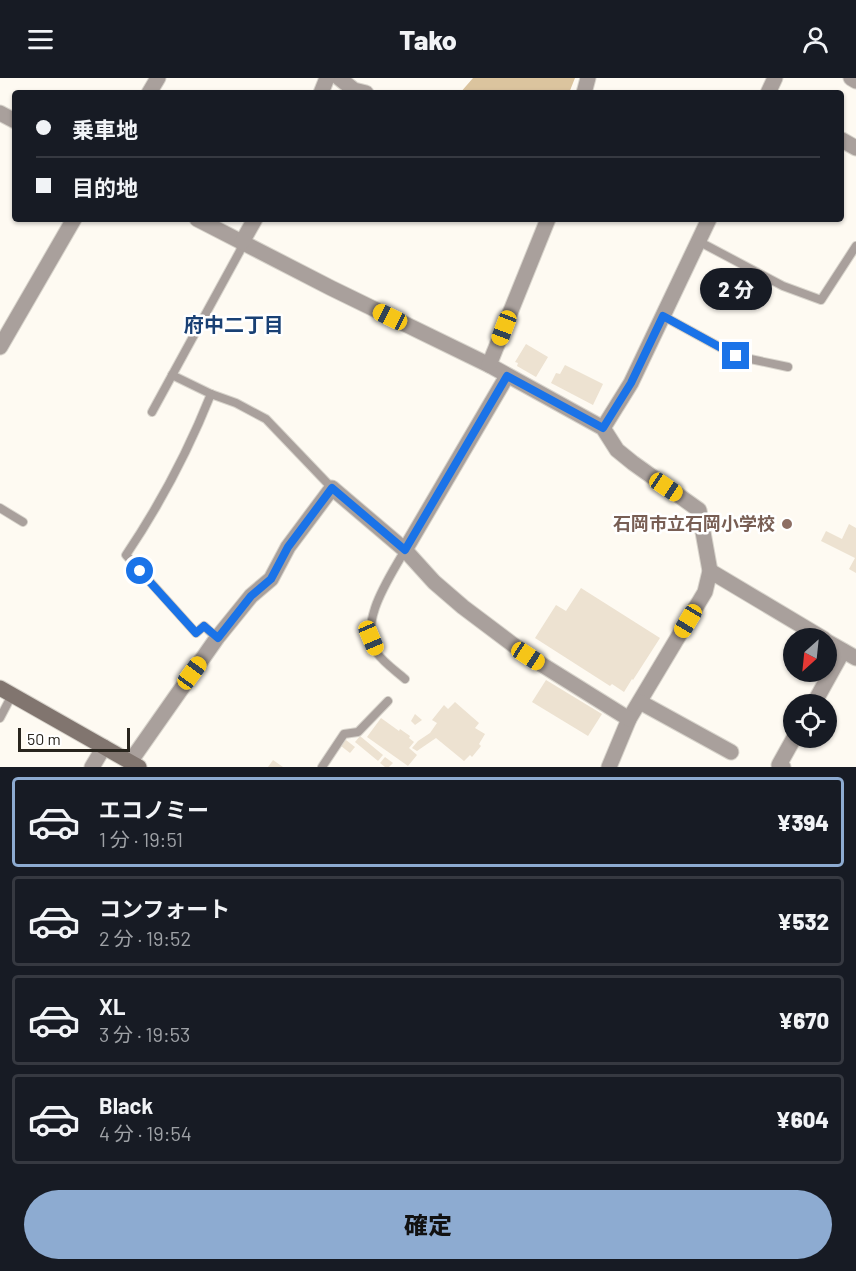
<!DOCTYPE html>
<html lang="ja">
<head>
<meta charset="utf-8">
<style>
  :root { --surface:#171b24; --page:#242831; --text:#f1f3f6; --muted:#9ea1a6; --line:#363941; --accent:#8dabd1 }
  body { margin:0; font-family:Barlow,"Noto Sans JP",sans-serif; background:var(--page); color:var(--text); height:100vh; display:flex; flex-direction:column; font-size:22px; white-space:nowrap }
  * { box-sizing:border-box; margin:0 }
  p { font-size:20px; color:var(--muted) }
  .icon { flex:none; width:33px; height:33px; fill:none; stroke:currentColor; stroke-width:2; stroke-linecap:round; stroke-linejoin:round }
  .map { position:relative; height:689px; overflow:hidden }
  .sheet { display:flex; flex-direction:column; background:var(--surface); flex:1 }
  .sheet>* { flex:none }
  .hud { position:absolute; left:12px; top:12px; width:832px; height:132px; border-radius:6px; box-shadow:0 2px 4px #0004; display:grid; align-content:center; height:132px; padding:0 24px; background:var(--surface) }
  .needle { width:39px; rotate:207deg }
  .fabs { position:absolute; left:783px; top:550px; display:grid; gap:12px }
  .fabs a { display:grid; place-items:center; width:54px; height:54px; border-radius:50%; background:var(--surface); box-shadow:0 2px 4px #0004; font-size:30px }
  .scale { position:absolute; left:18px; bottom:15px; width:112px; box-sizing:border-box; padding-left:6px; border:3px solid #29251e; border-top:0; font-size:16px; line-height:21px; white-space:nowrap; color:#29251e; -webkit-text-stroke:4px #fff; paint-order:stroke }
  .end { position:absolute; width:27px; height:27px; margin:-14px; border:8px solid #1a73e8; background:#fff; box-shadow:0 0 0 3px #fff }
  .from { border-radius:50% }
  .bubble { position:absolute; height:42px; border-radius:21px; background:var(--surface); box-shadow:0 2px 4px #0004; font-size:20px; font-weight:800; line-height:42px; text-align:center }
  .car { position:absolute; width:18px; height:36px; margin:-18px -9px; border-radius:8px; box-shadow:0 0 4px 2px #0007; background:linear-gradient(#f5c518 24%,#345 0 40%,#f5c518 0 76%,#345 0 86%,#f5c518 0) }
  .hud b { display:flex; align-items:center; gap:21px; height:57px; font-size:22px }
  .hud b+b { border-top:2px solid var(--line) }
  .hud i { width:15px; height:15px; background:var(--text) }
  ul { padding:10px 0 0; list-style:none }
  li { display:flex; align-items:center; gap:18px; height:90px; margin:0 12px 9px; padding:0 12px; border:3px solid var(--line); border-radius:6px }
  li div { flex:1 }
  li b { display:block; font-size:22px }
  li em { font-style:normal; font-weight:800 }
  li.selected { border-color:var(--accent) }
  li>.icon { width:54px; height:54px; stroke-width:1.5 }
  .button { display:flex; gap:12px; margin-top:auto; padding:12px 24px }
  .button a { flex:1; height:69px; border-radius:36px; background:var(--accent); color:#111; font-size:24px; font-weight:800; line-height:69px; text-align:center }
  header { display:flex; justify-content:space-between; align-items:center; height:78px; padding:0 24px; background:var(--surface); font-size:27px; font-weight:800 }
  .map>svg:first-child { display:block }
  .green { fill:#dbc49e }
  .building { fill:#ede2d1 }
  .lines { fill:none; stroke-linecap:round; stroke-linejoin:round }
  .lane-casing { stroke:#d8d4cc; stroke-width:10 }
  .street-casing { stroke:#d8d4cc; stroke-width:17 }
  .secondary-casing { stroke:#d8d4cc; stroke-width:17 }
  .lane { stroke:#a9a09c; stroke-width:8 }
  .street { stroke:#a9a09c; stroke-width:15 }
  .secondary { stroke:#81756f; stroke-width:15 }
  .route { stroke:#1a73e8; stroke-width:8 }
  .education-dot { fill:#8d6e63; stroke:#fff; stroke-width:2 }
  .labels { text-anchor:middle; stroke-width:5; stroke-linejoin:round; paint-order:stroke }
  .education-label { font-size:18px; font-weight:bold; fill:#785e54; stroke:#fff; text-anchor:end }
  .neighbourhood-label { font-size:20px; font-weight:bold; fill:#194074; stroke:#fff }
</style>
</head>
<body>
<header><svg class="icon" aria-label="menu" viewBox="0 0 24 24"><path d="M4 6h16M4 12h16M4 18h16"/></svg>Tako<svg class="icon" aria-label="person" viewBox="0 0 24 24"><circle cx="12" cy="8" r="4"/><path d="M4 21q1-7 8-7t8 7"/></svg></header>
<div class="map">
<svg width="856" height="689" viewBox="0 0 856 689">
  <rect width="100%" height="100%" fill="#fefaf2"/>
  <polygon class="green" points="473,0 575,0 569,15 460,15"/>
  <g class="building">
    <polygon points="526,266 548,279 536,299 517,288 518,285 515,284"/>
    <polygon points="565,287 603,306 593,327 551,305 556,295 560,296"/>
    <polygon points="849,446 856,450 856,495 849,491 855,480 821,463 826,453 842,461"/>
    <polygon points="581,510 660,560 633,602 632,601 624,614 612,606 610,608 535,560 556,527 566,533"/>
    <polygon points="546,602 602,636 588,658 532,624"/>
    <polygon points="455,624 479,645 475,650 485,656 479,666 481,668 472,679 470,677 464,683 436,660 417,673 412,670 418,663 430,655 437,645 432,642 444,627 448,631"/>
    <polygon points="415,636 422,642 415,647 411,643"/>
    <polygon points="381,640 399,653 400,651 410,658 409,660 414,664 409,670 417,677 408,688 367,659"/>
    <polygon points="360,658 383,677 378,683 355,664"/>
    <polygon points="346,662 355,669 350,675 341,668"/>
    <polygon points="385,679 393,685 389,689 385,689 380,685"/>
    <polygon points="273,682 283,689 268,689"/>
  </g>
  <g class="lines">
    <g class="lane-casing">
      <g id="lane">
        <polyline points="698,163 783,208 821,222 856,168"/>
        <polyline points="663,238 736,278 788,289"/>
        <polyline points="172,297 211,316 236,325 266,341 332,410"/>
        <path d="M 211,316 C 189,371 159,428 126,477 L 196,555 L 204,548 L 217,560"/>
        <polyline points="152,334 240,173 242,164"/>
        <polyline points="0,430 23,444"/>
        <path d="M 405,601 C 396,593 384,585 377,575 C 357,545 390,499 405,472"/>
        <polyline points="0,640 12,617"/>
        <polyline points="322,689 344,656 358,654 388,623"/>
      </g>
    </g>
    <g class="street-casing">
      <g id="street">
        <polyline points="339,0 354,12 366,15"/>
        <polyline points="851,0 856,3"/>
        <polyline points="149,15 158,0"/>
        <polyline points="321,15 327,0"/>
        <polyline points="584,15 588,0"/>
        <polyline points="768,15 775,0"/>
        <polyline points="0,35 15,43"/>
        <polyline points="842,62 856,70"/>
        <polyline points="197,141 331,210 489,287 603,350 617,372 633,385 699,432 710,493 705,514 629,641 609,689"/>
        <polyline points="242,164 255,141"/>
        <polyline points="0,269 74,141"/>
        <polyline points="489,287 548,141"/>
        <polyline points="603,350 631,305 709,141"/>
        <polyline points="405,472 507,298"/>
        <polyline points="710,493 824,561"/>
        <polyline points="826,563 856,580"/>
        <polyline points="640,624 731,674"/>
        <polyline points="813,627 843,573"/>
        <polyline points="130,684 217,560 251,518 271,501 288,469 332,410 405,472 434,504 463,529 528,578 629,641"/>
        <polyline points="92,689 104,669"/>
        <polyline points="783,689 779,687 794,660"/>
      </g>
    </g>
    <g class="secondary-casing">
      <polyline id="secondary" points="0,610 139,689"/>
    </g>
    <use href="#lane" class="lane"/>
    <use href="#street" class="street"/>
    <use href="#secondary" class="secondary"/>
  </g>
  <g class="lines">
    <polyline class="route" points="140,493 196,555 204,548 218,560 251,518 271,501 288,469 332,410 405,472 507,298 603,350 631,305 663,238 736,278"/>
  </g>
  <circle class="education-dot" cx="787" cy="446" r="6"/>
  <g class="labels">
    <g class="education-label">
      <text x="775" y="452">石岡市立石岡小学校</text>
    </g>
    <g class="neighbourhood-label">
      <text x="234" y="254">府中二丁目</text>
    </g>
  </g>
</svg>
<div class="fabs">
<a><svg class="needle" viewBox="-14 -14 28 28"><path d="M0-13l5 13h-10z" fill="#e53935"/><path d="M0 13l5-13h-10z" fill="#9ea1a6"/></svg></a>
<a><svg class="icon" aria-label="locate" viewBox="0 0 24 24"><circle cx="12" cy="12" r="6"/><path d="M12 2v4M12 18v4M2 12h4M18 12h4"/></svg></a>
</div>
<div class="scale">50 m</div>
<i class="end from" style="left:140px;top:493px"></i>
<i class="end" style="left:736px;top:278px"></i>
<div class="bubble" style="left:700px;top:190px;width:72px">2 分</div>
<i class="car" style="left:390px;top:239px;rotate:296deg"></i>
<i class="car" style="left:504px;top:250px;rotate:201deg"></i>
<i class="car" style="left:666px;top:409px;rotate:124deg"></i>
<i class="car" style="left:688px;top:543px;rotate:211deg"></i>
<i class="car" style="left:371px;top:560px;rotate:157deg"></i>
<i class="car" style="left:528px;top:578px;rotate:123deg"></i>
<i class="car" style="left:192px;top:595px;rotate:36deg"></i>
<div class="hud">
<b><i class="from"></i>乗車地</b>
<b><i></i>目的地</b>
</div>
</div>
<section class="sheet">
<ul>
<li class="selected"><svg class="icon" aria-label="car" viewBox="0 0 24 24"><path d="M5 17H2v-5l4-1 3-4h7l3 4 3 1v5h-3M9 17h6M6 11h13"/><circle cx="7" cy="17" r="2"/><circle cx="17" cy="17" r="2"/></svg><div><b>エコノミー</b><p>1 分 · 19:51</p></div><em>¥394</em></li>
<li><svg class="icon" aria-label="car" viewBox="0 0 24 24"><path d="M5 17H2v-5l4-1 3-4h7l3 4 3 1v5h-3M9 17h6M6 11h13"/><circle cx="7" cy="17" r="2"/><circle cx="17" cy="17" r="2"/></svg><div><b>コンフォート</b><p>2 分 · 19:52</p></div><em>¥532</em></li>
<li><svg class="icon" aria-label="car" viewBox="0 0 24 24"><path d="M5 17H2v-5l4-1 3-4h7l3 4 3 1v5h-3M9 17h6M6 11h13"/><circle cx="7" cy="17" r="2"/><circle cx="17" cy="17" r="2"/></svg><div><b>XL</b><p>3 分 · 19:53</p></div><em>¥670</em></li>
<li><svg class="icon" aria-label="car" viewBox="0 0 24 24"><path d="M5 17H2v-5l4-1 3-4h7l3 4 3 1v5h-3M9 17h6M6 11h13"/><circle cx="7" cy="17" r="2"/><circle cx="17" cy="17" r="2"/></svg><div><b>Black</b><p>4 分 · 19:54</p></div><em>¥604</em></li>
</ul>
<div class="button"><a>確定</a></div>
</section>
</body>
</html>
